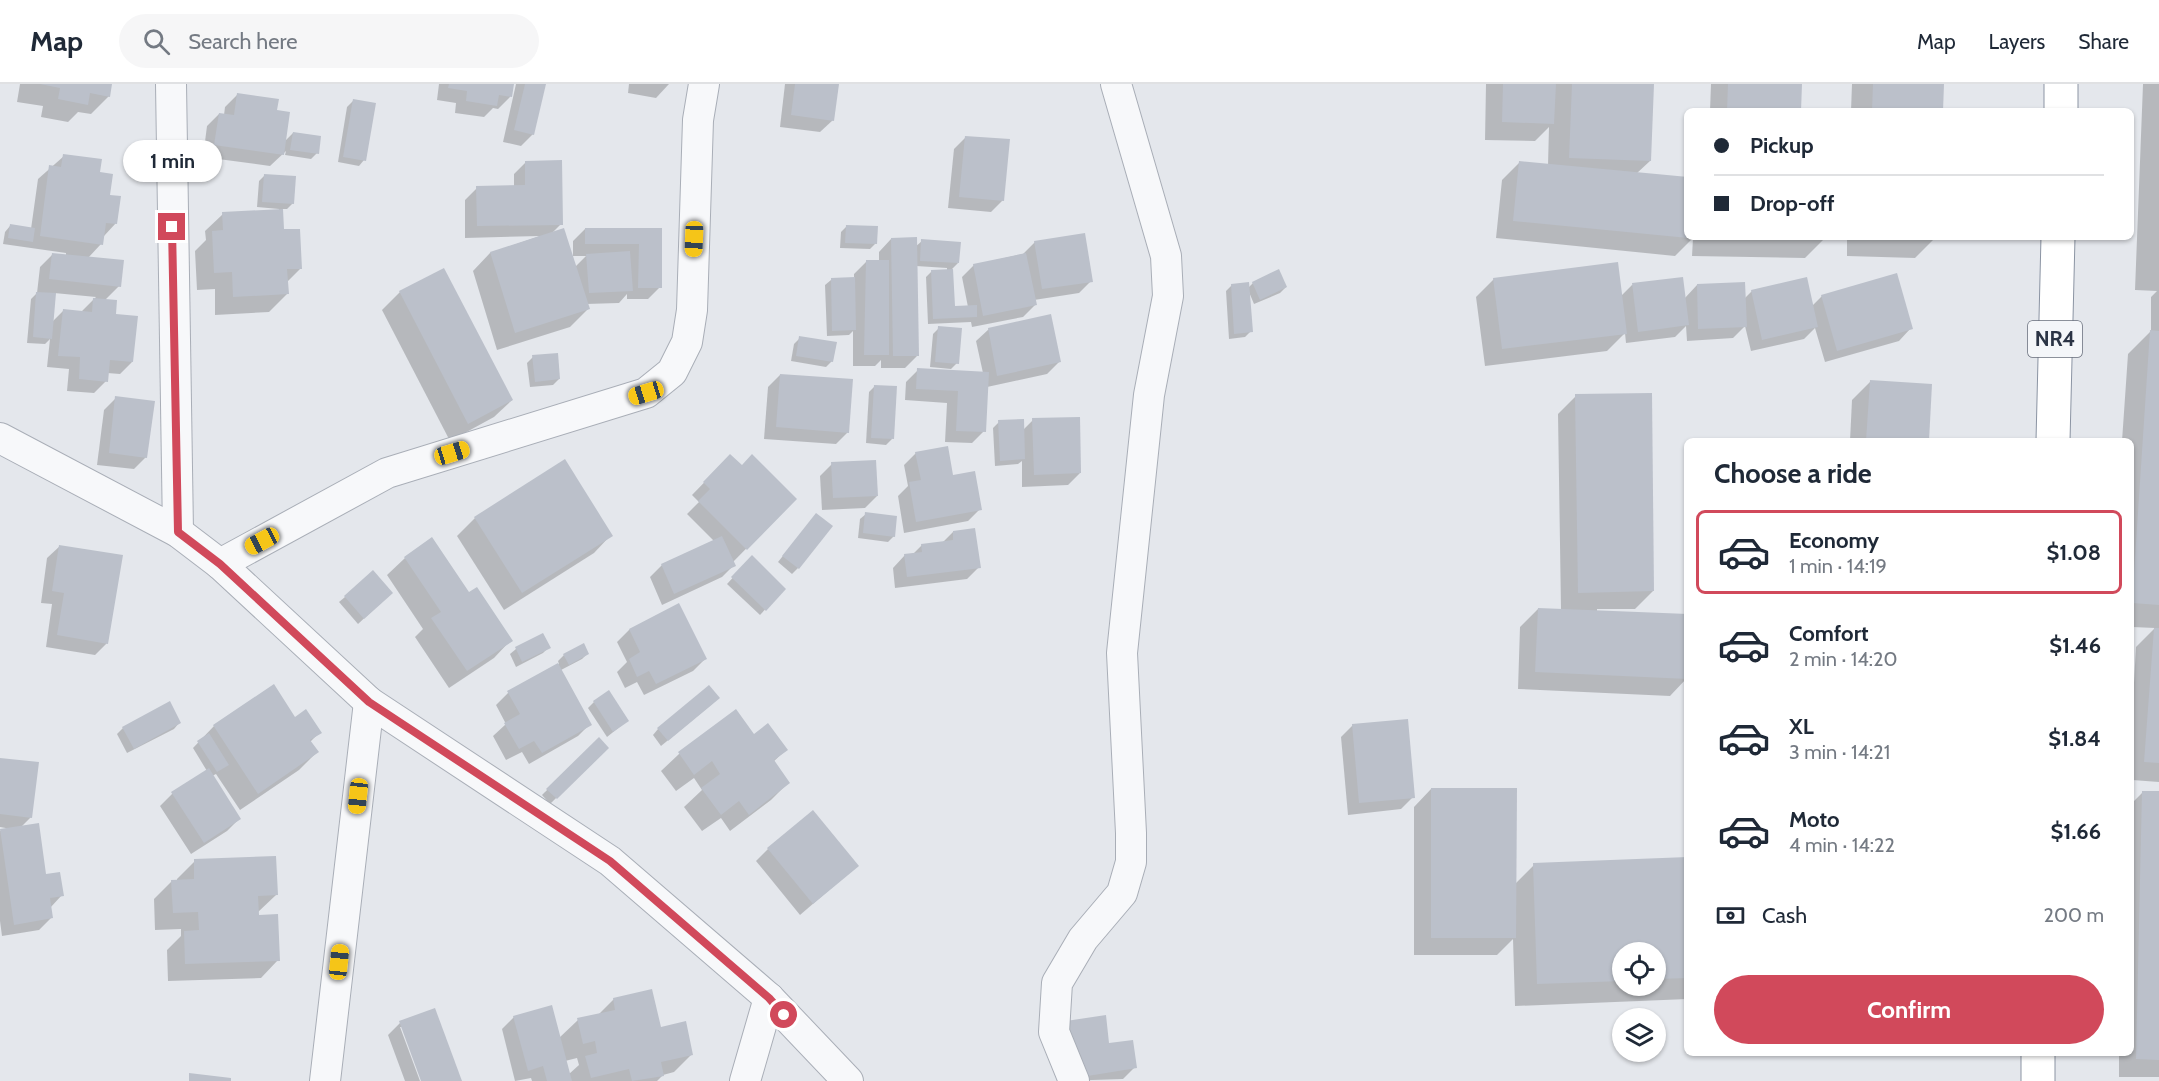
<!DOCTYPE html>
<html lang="en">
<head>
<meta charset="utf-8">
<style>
  :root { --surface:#fff; --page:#f6f6f7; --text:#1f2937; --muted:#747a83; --line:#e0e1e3; --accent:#d1495b }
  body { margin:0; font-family:Cabin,sans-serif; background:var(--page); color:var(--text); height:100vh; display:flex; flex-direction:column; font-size:22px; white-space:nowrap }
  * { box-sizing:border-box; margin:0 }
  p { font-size:20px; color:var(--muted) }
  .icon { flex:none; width:33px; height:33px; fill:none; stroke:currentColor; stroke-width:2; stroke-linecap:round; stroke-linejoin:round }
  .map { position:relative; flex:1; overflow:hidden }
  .drawer { position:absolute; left:1684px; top:354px; width:450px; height:618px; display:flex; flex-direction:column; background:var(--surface); border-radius:9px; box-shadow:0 2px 4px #0004 }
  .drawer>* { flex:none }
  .guide { position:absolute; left:1684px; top:24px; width:450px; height:132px; border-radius:9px; box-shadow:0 2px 4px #0004; display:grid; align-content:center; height:132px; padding:0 30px; background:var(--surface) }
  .tools { position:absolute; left:1612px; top:858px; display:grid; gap:12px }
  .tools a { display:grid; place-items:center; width:54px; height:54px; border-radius:50%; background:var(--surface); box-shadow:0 2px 4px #0004; font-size:30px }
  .end { position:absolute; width:27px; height:27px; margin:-14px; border:8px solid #d1495b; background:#fff; box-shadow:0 0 0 3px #fff }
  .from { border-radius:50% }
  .bubble { position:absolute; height:42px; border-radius:21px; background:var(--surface); box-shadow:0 2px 4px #0004; font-size:20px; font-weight:700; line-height:42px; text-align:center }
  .car { position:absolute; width:18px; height:36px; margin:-18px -9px; border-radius:8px; box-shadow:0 0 4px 2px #0007; background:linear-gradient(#f5c518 24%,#345 0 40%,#f5c518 0 76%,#345 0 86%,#f5c518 0) }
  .guide b { display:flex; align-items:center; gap:21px; height:57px; font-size:22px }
  .guide b+b { border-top:2px solid var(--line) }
  .guide i { width:15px; height:15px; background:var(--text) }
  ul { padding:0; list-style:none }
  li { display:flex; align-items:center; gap:18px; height:84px; margin:0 12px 9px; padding:0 18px; border:3px solid transparent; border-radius:9px }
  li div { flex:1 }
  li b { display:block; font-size:22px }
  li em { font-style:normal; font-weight:700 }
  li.active { border-color:var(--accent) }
  li>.icon { width:54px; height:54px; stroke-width:1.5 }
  h2 { padding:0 30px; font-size:27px; line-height:72px }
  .pay { display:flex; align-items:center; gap:15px; height:66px; padding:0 30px; font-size:22px }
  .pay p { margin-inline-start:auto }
  .primary-button { display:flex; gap:12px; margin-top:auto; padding:12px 30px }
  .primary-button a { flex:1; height:69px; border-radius:36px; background:var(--accent); color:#fff; font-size:24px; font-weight:700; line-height:69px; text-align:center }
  header { display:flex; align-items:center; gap:36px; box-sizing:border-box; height:84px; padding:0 30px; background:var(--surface); border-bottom:2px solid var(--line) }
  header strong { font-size:28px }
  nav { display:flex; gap:33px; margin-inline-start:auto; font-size:21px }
  .search { width:420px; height:54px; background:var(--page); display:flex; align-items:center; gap:15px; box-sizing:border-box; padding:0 21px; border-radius:33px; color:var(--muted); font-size:22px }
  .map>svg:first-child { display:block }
  .shadow { fill:#0003; fill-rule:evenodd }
  .building { fill:#bbc0ca }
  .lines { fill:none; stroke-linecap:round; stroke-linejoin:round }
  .street-casing { stroke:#a9aeb7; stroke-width:32 }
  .highway-casing { stroke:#8b94a3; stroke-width:35 }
  .street { stroke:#f7f8fa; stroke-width:30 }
  .highway { stroke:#fff; stroke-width:33 }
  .route { stroke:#d1495b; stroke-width:8 }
  .labels { text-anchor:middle; stroke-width:6; stroke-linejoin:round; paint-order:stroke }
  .shield { fill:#f4f6f9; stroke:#676e7b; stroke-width:1.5 }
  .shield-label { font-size:21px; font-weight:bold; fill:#2b3445 }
</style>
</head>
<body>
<header>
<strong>Map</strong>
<div class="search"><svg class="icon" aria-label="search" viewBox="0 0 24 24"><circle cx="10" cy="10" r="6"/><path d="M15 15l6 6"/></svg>Search here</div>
<nav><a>Map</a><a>Layers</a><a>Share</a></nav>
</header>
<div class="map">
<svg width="2159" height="997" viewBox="0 0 2159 997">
  <rect width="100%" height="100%" fill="#e4e7ec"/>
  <g class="shadow">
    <polygon points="20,0 111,0 109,12 91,30 78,28 68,38 41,33 43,22 17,18"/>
    <polygon points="439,0 512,0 510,13 498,25 493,24 484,33 455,29 456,19 437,16"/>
    <polygon points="516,0 545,0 533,50 521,62 503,58"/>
    <polygon points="629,0 669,0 656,14 628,9"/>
    <polygon points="785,0 837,0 833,36 820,48 780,43"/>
    <polygon points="1486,0 1653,0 1650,77 1636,90 1688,153 1823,153 1823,156 1805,174 1692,172 1693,154 1675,172 1496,154 1502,96 1519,79 1548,81 1549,43 1535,57 1485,56"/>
    <polygon points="1711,0 1800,0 1800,27 1710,27"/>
    <polygon points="1852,0 1943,0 1942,27 1851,27"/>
    <polygon points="2143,0 2159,0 2159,698 2132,696 2132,634 2136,563 2155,544 2132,543 2132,357 2122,357 2128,270 2151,247 2151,213 2157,207 2135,206"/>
    <polygon points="237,11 275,28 284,58 293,49 317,69 311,75 285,71 286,67 270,82 203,73 207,42 219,30 224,31 225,23"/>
    <polygon points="353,17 364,76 359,82 338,78 347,23"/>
    <polygon points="966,53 1003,116 991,128 948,124 954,65"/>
    <path d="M 64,72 L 98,90 L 108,112 L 116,139 L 104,152 L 101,160 L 88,174 L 119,202 L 105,216 L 115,232 L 132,278 L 120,290 L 107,289 L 106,297 L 94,309 L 67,307 L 69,285 L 47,283 L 50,255 L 45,260 L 27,259 L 31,215 L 37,209 L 40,183 L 52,171 L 66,172 L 66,169 L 3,160 L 5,148 L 10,142 L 31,145 L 38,95 ZM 54,209 L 96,213 L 81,228 L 64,226 L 52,238 Z"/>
    <polygon points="526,78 561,140 552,149 575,183 586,172 573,172 573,157 585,145 660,145 660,203 648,215 627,215 627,210 619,219 586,220 588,225 570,243 497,266 473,187 490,169 540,152 465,154 465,116 477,104 514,103 514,90"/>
    <polygon points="265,91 293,119 287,125 282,125 282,147 301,184 286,199 287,210 269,228 215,231 215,205 197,206 195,167 206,156 205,147 223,130 279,127 279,125 257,123 259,97"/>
    <polygon points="846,143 876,159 870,165 840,164 841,148"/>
    <polygon points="1847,153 1936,153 1915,174 1847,172"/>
    <polygon points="891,155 915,163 922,157 958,179 952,185 953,224 968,223 962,193 974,181 1023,170 1035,158 1091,197 1079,209 1034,216 1035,221 1023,233 972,243 971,238 928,240 926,193 932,187 947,186 947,184 916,182 917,272 905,284 881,284 881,276 875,282 853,282 853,247 849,251 827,252 825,201 831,196 854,195 854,190 866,178 879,177 879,168"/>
    <polygon points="1494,195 1621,212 1632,201 1684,215 1697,201 1744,215 1752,207 1812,222 1822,212 1911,244 1899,257 1825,278 1815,244 1804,255 1751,267 1745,242 1733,254 1687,257 1686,242 1675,253 1626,259 1625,249 1607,267 1485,282 1476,213"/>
    <polygon points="1253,199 1286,203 1280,209 1254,220 1249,208 1251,247 1245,253 1229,255 1226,207 1232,201 1248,204"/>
    <polygon points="400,208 512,316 494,333 450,357 382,226"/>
    <polygon points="939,244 957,279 951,285 930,283 933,250"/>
    <polygon points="989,245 1059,278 1047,290 987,303 984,347 972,359 945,358 947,319 905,316 906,298 918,286 983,289 976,257"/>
    <polygon points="800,254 832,277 826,283 791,277 794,260"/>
    <polygon points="533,273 559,295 553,301 530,303 527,279"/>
    <polygon points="780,291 848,348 836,360 764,355 768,303"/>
    <polygon points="1870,298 1927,357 1850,357 1852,316"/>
    <polygon points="875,302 892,355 886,361 866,359 869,308"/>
    <polygon points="1576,312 1653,507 1635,525 1597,525 1597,528 1687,594 1670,612 1518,605 1520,543 1538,525 1561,526 1558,330"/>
    <polygon points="116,314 146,373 134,385 97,381 104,326"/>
    <polygon points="1033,336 1080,389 1068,401 1022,403 1022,377 1018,380 995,382 993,344 999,338 1023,346"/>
    <polygon points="916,369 951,392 980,425 968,437 904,449 898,412 908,402 904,381"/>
    <polygon points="730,372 741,383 795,415 733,478 734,481 722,493 662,521 650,493 662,481 714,457 687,430 699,418 692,411"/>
    <polygon points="832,380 877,412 865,424 822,426 820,392"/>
    <polygon points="866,430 894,452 888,458 858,454 860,435"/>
    <polygon points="475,434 611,451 594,469 504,526 457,452"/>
    <polygon points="811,437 798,484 792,490 778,478"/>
    <polygon points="953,448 979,483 967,495 895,504 893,484 905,471 913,470 922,461 943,458"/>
    <polygon points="60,462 107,559 95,571 46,563 52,520 41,519 47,474"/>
    <polygon points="752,473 784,505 760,531 727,500"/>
    <polygon points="405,474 511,556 494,574 449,604 415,553 423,545 387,491"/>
    <polygon points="345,513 385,515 358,540 339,518"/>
    <polygon points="679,521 705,575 693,587 644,611 637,598 625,604 617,588 627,578 617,558 629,546"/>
    <polygon points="543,551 549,563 543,569 516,583 510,570 516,565"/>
    <polygon points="583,561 588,569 582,575 561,586 590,640 578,652 529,680 522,668 506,676 493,652 506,640 496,621 508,609 559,580 558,577 564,571"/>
    <polygon points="273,602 295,635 320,648 310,658 317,668 299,686 240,726 216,690 212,692 239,735 227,747 191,770 160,722 172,710 207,687 193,664 214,642"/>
    <polygon points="594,618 627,637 607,653 588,624"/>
    <polygon points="712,620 661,662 653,651 658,645"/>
    <polygon points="179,639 174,645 127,669 117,650 123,644"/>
    <polygon points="1353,641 1413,713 1401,725 1348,731 1341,653"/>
    <polygon points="754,652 786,666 773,678 788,699 771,716 730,747 721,734 702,747 684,723 702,706 694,694 676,707 661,687 679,670"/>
    <polygon points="599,655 607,664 550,720 542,711"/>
    <polygon points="0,675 31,733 20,744 45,791 62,811 50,824 51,834 39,846 2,852 0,837 0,747 11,745 0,743"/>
    <path d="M 1431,705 L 1515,800 L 1534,781 L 1688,775 L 1688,915 L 1515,922 L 1513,855 L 1497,871 L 1414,871 L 1414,723 ZM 1623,868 L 1656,868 L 1656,902 L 1623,902 Z"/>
    <polygon points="2142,709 2159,709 2159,993 2119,993 2119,969 2132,969 2132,719"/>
    <polygon points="768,765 857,782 800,831 756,777"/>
    <polygon points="195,777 276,811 257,829 278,876 261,894 168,897 167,866 181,852 181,845 155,846 154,815 172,797 177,797 177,795"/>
    <path d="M 614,915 L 660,945 L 691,971 L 674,988 L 663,991 L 657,997 L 532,997 L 531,994 L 515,997 L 502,945 L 514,933 L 559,954 L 578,936 L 598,931 ZM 577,974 L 579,981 L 569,990 L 565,977 Z"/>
    <polygon points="400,939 460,997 423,997 403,943 400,943 420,997 405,997 388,951"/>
    <polygon points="1108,961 1135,983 1123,995 1062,997"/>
  </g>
  <g class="building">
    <polygon points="40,0 112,0 110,13 90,9 88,21 58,15 60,4"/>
    <polygon points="449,0 514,0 512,13 499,11 497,22 466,17 467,7 448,4"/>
    <polygon points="525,0 546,0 534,51 514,46"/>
    <polygon points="795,0 839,0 834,37 791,31"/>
    <polygon points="1503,0 1556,0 1554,40 1502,38"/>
    <polygon points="1572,0 1654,0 1651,77 1569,74"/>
    <polygon points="1728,0 1802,0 1801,27 1727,27"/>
    <polygon points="1873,0 1944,0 1943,27 1872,27"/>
    <polygon points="237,9 279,15 277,26 290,28 284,71 214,61 219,29 234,31"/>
    <polygon points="353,15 376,19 366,77 343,73"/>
    <polygon points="293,48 321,52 319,70 290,66"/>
    <polygon points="965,52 1010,55 1004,117 959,113"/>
    <polygon points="63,70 102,75 100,88 113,90 110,111 121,112 117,140 106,139 103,161 40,152 49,81 61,83"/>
    <polygon points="562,76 563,141 477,142 476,102 525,101 525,77"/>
    <polygon points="1519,77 1688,93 1688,154 1513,137"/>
    <polygon points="264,90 296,92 294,120 262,118"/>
    <polygon points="283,125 284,145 300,145 302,185 287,185 289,210 233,213 232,188 214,189 212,147 223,146 222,128"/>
    <polygon points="10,140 35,144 33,158 8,154"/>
    <polygon points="846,141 878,142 877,160 845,159"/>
    <polygon points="564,144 590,225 515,249 490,168"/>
    <polygon points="585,144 662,144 662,204 638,204 639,160 585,160"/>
    <polygon points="1085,149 1093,198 1042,205 1034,157"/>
    <polygon points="917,153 919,272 893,272 891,154"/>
    <polygon points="1717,153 1824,153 1824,156 1717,155"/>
    <polygon points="921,155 961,158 959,179 920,177"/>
    <polygon points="630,167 633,207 589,209 586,170"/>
    <polygon points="52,169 124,176 121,203 49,195"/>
    <polygon points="1026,169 1037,221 983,232 973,180"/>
    <polygon points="866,176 889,176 889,271 864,271"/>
    <polygon points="1618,178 1627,250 1502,265 1493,194"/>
    <polygon points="444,184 513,316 468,340 399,207"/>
    <polygon points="953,185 955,222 977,221 977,233 933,235 931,186"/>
    <polygon points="1279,185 1287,203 1260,216 1252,198"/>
    <polygon points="1897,189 1913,245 1837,267 1821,211"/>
    <polygon points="855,193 856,246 832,247 831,194"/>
    <polygon points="1683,193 1689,241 1638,248 1632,199"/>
    <polygon points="1807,193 1818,243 1762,256 1751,206"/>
    <polygon points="1249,198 1253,248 1234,250 1231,200"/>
    <polygon points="1745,198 1747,243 1698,245 1697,200"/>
    <polygon points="36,208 56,209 52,255 33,253"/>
    <polygon points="93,214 117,216 116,230 138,232 133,278 110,276 108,298 79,295 80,273 58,272 63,225 92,228"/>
    <polygon points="1051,230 1061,278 997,292 988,244"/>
    <polygon points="938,242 962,244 959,280 935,278"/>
    <polygon points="2150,246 2159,247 2159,521 2132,519"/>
    <polygon points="799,252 837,258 833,278 796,272"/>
    <polygon points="558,269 560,295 535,298 532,271"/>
    <polygon points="917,284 989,288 986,348 956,347 958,307 916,305"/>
    <polygon points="780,290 853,295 849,349 776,343"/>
    <polygon points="1870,296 1932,300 1929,357 1866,357"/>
    <polygon points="874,301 897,302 894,355 871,354"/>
    <polygon points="1652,309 1654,507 1578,509 1575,310"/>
    <polygon points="115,312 155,317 147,374 109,369"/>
    <polygon points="1080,333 1081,389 1034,391 1032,334"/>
    <polygon points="1024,335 1025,375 1000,377 998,336"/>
    <polygon points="948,362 953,391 975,387 982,426 916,438 909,398 921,396 915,368"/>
    <polygon points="730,370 742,381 752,370 797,415 747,466 698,417 710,405 703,398"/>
    <polygon points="565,375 613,452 522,509 474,433"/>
    <polygon points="876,376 878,412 833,414 831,378"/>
    <polygon points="865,428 897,432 895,453 863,449"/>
    <polygon points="816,429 833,442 799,485 782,472"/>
    <polygon points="975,444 981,484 907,493 904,470 922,468 921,460 953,456 953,447"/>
    <polygon points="722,452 736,482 674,510 661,480"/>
    <polygon points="432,453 469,508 477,503 513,557 467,587 431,534 441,528 404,473"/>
    <polygon points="59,461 123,471 108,560 57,551 64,509 52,507"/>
    <polygon points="752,471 786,505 766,527 731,493"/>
    <polygon points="373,486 393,509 364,535 344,512"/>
    <polygon points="679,519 707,575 656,600 649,587 637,593 629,575 640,568 629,545"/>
    <polygon points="1538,524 1688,530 1688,595 1535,588"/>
    <polygon points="2154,544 2159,544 2159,679 2144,678"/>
    <polygon points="543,549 551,564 522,578 515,563"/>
    <polygon points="584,559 589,570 569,581 563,570"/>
    <polygon points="558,579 592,641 542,669 534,657 519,665 504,639 520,630 507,607"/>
    <polygon points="274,600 295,633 306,625 322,649 310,656 319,668 258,710 213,641"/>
    <polygon points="709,601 720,614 668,657 657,644"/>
    <polygon points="609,606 629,637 613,648 593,617"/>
    <polygon points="170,617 181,639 134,665 122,643"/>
    <polygon points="736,625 754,650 768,639 788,666 774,676 790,699 749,731 739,717 721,731 701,704 720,690 712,677 694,691 678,668"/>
    <polygon points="1408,635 1415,714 1359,719 1352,640"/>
    <polygon points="209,649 229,681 217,688 197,657"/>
    <polygon points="599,653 609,664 557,715 546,705"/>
    <polygon points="0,674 39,678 32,734 0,730"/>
    <polygon points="209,684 241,735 204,759 171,708"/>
    <polygon points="1431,704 1517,704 1516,854 1431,854"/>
    <polygon points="2142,707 2159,707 2159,976 2136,975"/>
    <polygon points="813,726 859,782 813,820 767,764"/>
    <polygon points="39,739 46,790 60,788 64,812 50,814 53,834 14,841 0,745"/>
    <polygon points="276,772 278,811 258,812 259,831 278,830 280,877 185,880 184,847 199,846 198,828 173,829 171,796 194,795 194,775"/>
    <polygon points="1688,773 1688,894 1656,895 1656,868 1623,868 1623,897 1537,900 1533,779"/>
    <polygon points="652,905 661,943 686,937 693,971 661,978 664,992 632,997 629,985 591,994 585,972 597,969 595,957 583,960 577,934 615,926 613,914"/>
    <polygon points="552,921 572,997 547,997 543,982 528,987 513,932"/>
    <polygon points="435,924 462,997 421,997 399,937"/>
    <polygon points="1106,931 1109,959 1133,956 1137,984 1075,994 1066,937"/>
    <polygon points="189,989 231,994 231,997 189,997"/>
  </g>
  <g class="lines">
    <g class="street-casing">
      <g id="street">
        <polyline points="171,0 178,448"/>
        <polyline points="0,354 178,448 220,480 369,618 610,777 769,914 848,997"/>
        <polyline points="220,480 387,389 646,309 672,288 687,258 692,226 698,36 704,0"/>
        <polyline points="325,997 369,618"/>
        <polyline points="745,997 769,914"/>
        <polyline points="1074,997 1054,948 1057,899 1083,855 1122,809 1131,778 1131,749 1122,569 1149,311 1168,212 1166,172 1116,0"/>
      </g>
    </g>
    <g class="highway-casing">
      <g id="highway">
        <polyline points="2061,27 2061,0"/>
        <polyline points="2053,357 2058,153"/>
        <polyline points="2038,997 2038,969"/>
      </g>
    </g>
    <use href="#street" class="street"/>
    <use href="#highway" class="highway"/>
  </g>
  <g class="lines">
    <polyline class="route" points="172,143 178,448 220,480 369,618 610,777 769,914 784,931"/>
  </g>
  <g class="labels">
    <rect class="shield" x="2028" y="237" width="54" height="36" rx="4.5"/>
    <g class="shield-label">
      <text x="2055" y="262">NR4</text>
    </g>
  </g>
</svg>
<div class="tools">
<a><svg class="icon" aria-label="locate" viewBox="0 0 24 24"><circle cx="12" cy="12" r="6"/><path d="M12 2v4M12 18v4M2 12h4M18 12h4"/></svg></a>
<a><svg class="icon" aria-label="layers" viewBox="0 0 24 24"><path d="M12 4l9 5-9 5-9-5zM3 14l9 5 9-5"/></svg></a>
</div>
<i class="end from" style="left:784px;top:931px"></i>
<i class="end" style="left:172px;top:143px"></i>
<div class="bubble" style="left:123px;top:56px;width:99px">1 min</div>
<i class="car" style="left:694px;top:155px;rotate:182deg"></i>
<i class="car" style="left:646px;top:309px;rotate:253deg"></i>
<i class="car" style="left:452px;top:369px;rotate:73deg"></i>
<i class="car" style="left:262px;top:457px;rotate:242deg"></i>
<i class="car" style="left:358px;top:712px;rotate:186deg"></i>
<i class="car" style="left:339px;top:878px;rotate:6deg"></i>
<div class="guide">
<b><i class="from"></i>Pickup</b>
<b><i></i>Drop-off</b>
</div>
<section class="drawer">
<h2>Choose a ride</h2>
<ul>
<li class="active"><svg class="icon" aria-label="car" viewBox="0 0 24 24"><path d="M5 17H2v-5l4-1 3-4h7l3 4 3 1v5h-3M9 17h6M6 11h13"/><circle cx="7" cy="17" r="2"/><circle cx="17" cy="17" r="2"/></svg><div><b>Economy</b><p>1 min · 14:19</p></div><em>$1.08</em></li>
<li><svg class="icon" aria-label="car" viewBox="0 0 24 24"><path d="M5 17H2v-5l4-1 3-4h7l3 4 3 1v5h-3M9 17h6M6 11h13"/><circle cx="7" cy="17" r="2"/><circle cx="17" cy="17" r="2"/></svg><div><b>Comfort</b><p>2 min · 14:20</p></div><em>$1.46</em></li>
<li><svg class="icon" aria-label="car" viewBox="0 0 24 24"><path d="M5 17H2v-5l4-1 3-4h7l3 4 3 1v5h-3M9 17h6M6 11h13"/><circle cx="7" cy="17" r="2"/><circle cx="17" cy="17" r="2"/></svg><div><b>XL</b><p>3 min · 14:21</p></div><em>$1.84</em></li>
<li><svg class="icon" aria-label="car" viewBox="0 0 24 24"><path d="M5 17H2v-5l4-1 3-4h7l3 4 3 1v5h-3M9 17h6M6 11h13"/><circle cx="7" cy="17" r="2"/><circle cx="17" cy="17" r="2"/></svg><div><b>Moto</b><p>4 min · 14:22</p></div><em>$1.66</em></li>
</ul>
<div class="pay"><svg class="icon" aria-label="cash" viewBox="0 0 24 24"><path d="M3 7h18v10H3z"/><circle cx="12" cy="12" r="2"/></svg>Cash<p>200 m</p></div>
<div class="primary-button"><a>Confirm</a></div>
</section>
</div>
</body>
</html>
